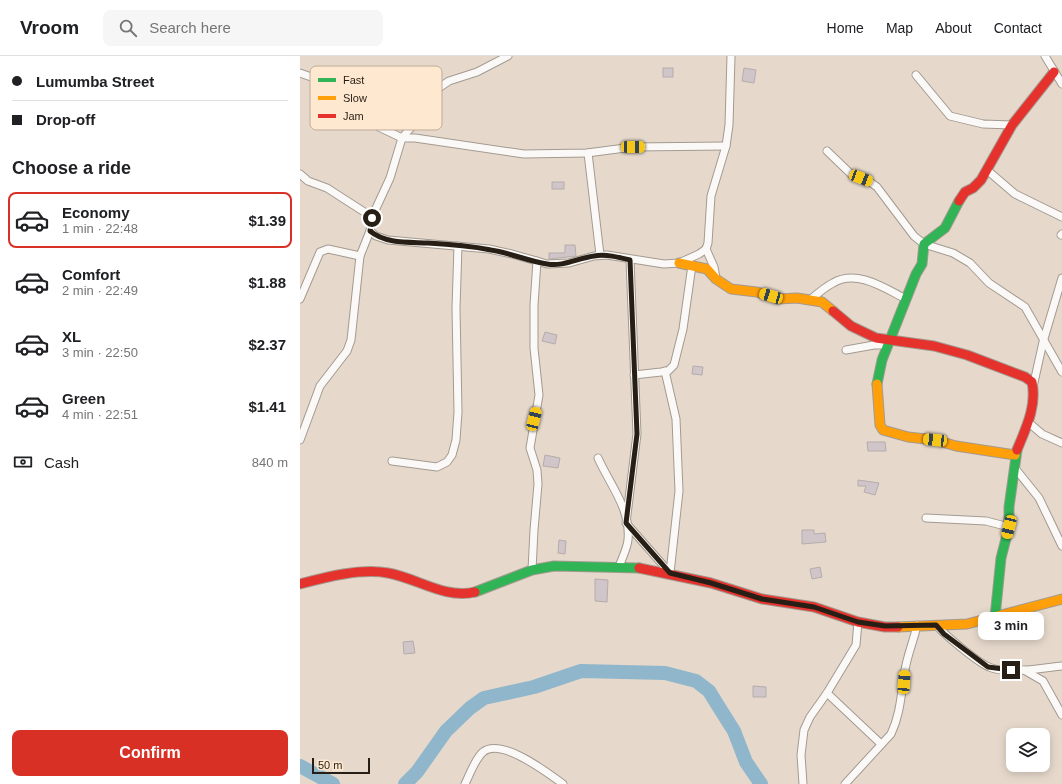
<!DOCTYPE html>
<html lang="en">
<head>
<meta charset="utf-8">
<style>
  :root { --surface:#fff; --page:#f6f6f6; --text:#202124; --muted:#757577; --line:#e0e0e0; --accent:#d93025 }
  body { margin:0; font-family:Arial,sans-serif; background:var(--page); color:var(--text); height:100vh; display:flex; flex-direction:column; font-size:15px; white-space:nowrap }
  * { box-sizing:border-box; margin:0 }
  p { font-size:13px; color:var(--muted) }
  .icon { flex:none; width:22px; height:22px; fill:none; stroke:currentColor; stroke-width:2; stroke-linecap:round; stroke-linejoin:round }
  .map { position:relative; flex:1; overflow:hidden }
  .details { display:flex; flex-direction:column; background:var(--surface); width:300px }
  .details>* { flex:none }
  .hud { display:grid; align-content:center; height:88px; padding:0 12px; background:var(--surface) }
  .controls { position:absolute; left:706px; top:672px; display:grid; gap:8px }
  .controls a { display:grid; place-items:center; width:44px; height:44px; border-radius:8px; background:var(--surface); box-shadow:0 2px 10px #0003; font-size:20px }
  .scale { position:absolute; left:12px; bottom:10px; width:58px; box-sizing:border-box; padding-left:4px; border:2px solid #271f16; border-top:0; font-size:11px; line-height:14px; white-space:nowrap; color:#271f16; -webkit-text-stroke:3px #fee8cf; paint-order:stroke }
  .end { position:absolute; width:18px; height:18px; margin:-9px; border:5px solid #271f16; background:#fff; box-shadow:0 0 0 2px #fff }
  .from { border-radius:50% }
  .bubble { position:absolute; height:28px; border-radius:8px; background:var(--surface); box-shadow:0 2px 10px #0003; font-size:13px; font-weight:800; line-height:28px; text-align:center }
  .car { position:absolute; width:12px; height:24px; margin:-12px -6px; border-radius:5px; box-shadow:0 0 3px 1px #0007; background:linear-gradient(#f5c518 24%,#345 0 40%,#f5c518 0 76%,#345 0 86%,#f5c518 0) }
  .hud b { display:flex; align-items:center; gap:14px; height:38px; font-size:15px }
  .hud b+b { border-top:1px solid var(--line) }
  .hud i { width:10px; height:10px; background:var(--text) }
  ul { padding:0; list-style:none }
  li { display:flex; align-items:center; gap:12px; height:56px; margin:0 8px 6px; padding:0 4px; border:2px solid transparent; border-radius:8px }
  li div { flex:1 }
  li b { display:block; font-size:15px }
  li em { font-style:normal; font-weight:800 }
  li.current { border-color:var(--accent) }
  li>.icon { width:36px; height:36px; stroke-width:1.5 }
  h2 { padding:0 12px; font-size:18px; line-height:48px }
  .pay { display:flex; align-items:center; gap:10px; height:44px; padding:0 12px; font-size:15px }
  .pay p { margin-inline-start:auto }
  .primary-button { display:flex; gap:8px; margin-top:auto; padding:8px 12px }
  .primary-button a { flex:1; height:46px; border-radius:8px; background:var(--accent); color:#fff; font-size:16px; font-weight:800; line-height:46px; text-align:center }
  header { display:flex; align-items:center; gap:24px; box-sizing:border-box; height:56px; padding:0 20px; background:var(--surface); border-bottom:1px solid var(--line) }
  header strong { font-size:19px }
  nav { display:flex; gap:22px; margin-inline-start:auto; font-size:14px }
  .search { width:280px; height:36px; background:var(--page); display:flex; align-items:center; gap:10px; box-sizing:border-box; padding:0 14px; border-radius:8px; color:var(--muted); font-size:15px }
  main { display:flex; flex:1; min-height:0 }
  .map>svg:first-child { display:block }
  .lines { fill:none; stroke-linecap:round; stroke-linejoin:round }
  .river { stroke:#90b6cb; stroke-width:14 }
  .building { fill:#d0c5c9; stroke:#b5acac }
  .street-casing { stroke:#a39a90; stroke-width:9 }
  .fast-casing { stroke:#a39a90; stroke-width:11 }
  .slow-casing { stroke:#a39a90; stroke-width:11 }
  .jam-casing { stroke:#a39a90; stroke-width:11 }
  .street { stroke:#fbf9f7; stroke-width:7 }
  .fast { stroke:#30b455; stroke-width:9 }
  .slow { stroke:#ff9f0a; stroke-width:9 }
  .jam { stroke:#e5322d; stroke-width:9 }
  .route { stroke:#271f16; stroke-width:5 }
  .key { fill:#fee8cf; stroke:#beac98; stroke-width:1 }
  .key-label { font-size:11px; fill:#271f16 }
</style>
</head>
<body>
<header>
<strong>Vroom</strong>
<div class="search"><svg class="icon" aria-label="search" viewBox="0 0 24 24"><circle cx="10" cy="10" r="6"/><path d="M15 15l6 6"/></svg>Search here</div>
<nav><a>Home</a><a>Map</a><a>About</a><a>Contact</a></nav>
</header>
<main>
<section class="details">
<div class="hud">
<b><i class="from"></i>Lumumba Street</b>
<b><i></i>Drop-off</b>
</div>
<h2>Choose a ride</h2>
<ul>
<li class="current"><svg class="icon" aria-label="car" viewBox="0 0 24 24"><path d="M5 17H2v-5l4-1 3-4h7l3 4 3 1v5h-3M9 17h6M6 11h13"/><circle cx="7" cy="17" r="2"/><circle cx="17" cy="17" r="2"/></svg><div><b>Economy</b><p>1 min · 22:48</p></div><em>$1.39</em></li>
<li><svg class="icon" aria-label="car" viewBox="0 0 24 24"><path d="M5 17H2v-5l4-1 3-4h7l3 4 3 1v5h-3M9 17h6M6 11h13"/><circle cx="7" cy="17" r="2"/><circle cx="17" cy="17" r="2"/></svg><div><b>Comfort</b><p>2 min · 22:49</p></div><em>$1.88</em></li>
<li><svg class="icon" aria-label="car" viewBox="0 0 24 24"><path d="M5 17H2v-5l4-1 3-4h7l3 4 3 1v5h-3M9 17h6M6 11h13"/><circle cx="7" cy="17" r="2"/><circle cx="17" cy="17" r="2"/></svg><div><b>XL</b><p>3 min · 22:50</p></div><em>$2.37</em></li>
<li><svg class="icon" aria-label="car" viewBox="0 0 24 24"><path d="M5 17H2v-5l4-1 3-4h7l3 4 3 1v5h-3M9 17h6M6 11h13"/><circle cx="7" cy="17" r="2"/><circle cx="17" cy="17" r="2"/></svg><div><b>Green</b><p>4 min · 22:51</p></div><em>$1.41</em></li>
</ul>
<div class="pay"><svg class="icon" aria-label="cash" viewBox="0 0 24 24"><path d="M3 7h18v10H3z"/><circle cx="12" cy="12" r="2"/></svg>Cash<p>840 m</p></div>
<div class="primary-button"><a>Confirm</a></div>
</section>
<div class="map">
<svg width="762" height="728" viewBox="0 0 762 728">
  <rect width="100%" height="100%" fill="#e6d9cc"/>
  <g class="lines">
    <g class="river">
      <polyline points="0,710 33,728"/>
      <polyline points="105,728 117,716 146,675 170,652 184,642 234,631 281,615 365,617 396,625 409,635 417,648 434,675 446,706 461,728"/>
    </g>
  </g>
  <g class="building">
    <rect x="363" y="12" width="10" height="9"/>
    <polygon points="444,12 456,14 454,27 442,25"/>
    <rect x="252" y="126" width="12" height="7"/>
    <polygon points="265,189 275,189 276,200 249,203 249,197 265,197"/>
    <polygon points="245,276 257,279 255,288 242,285"/>
    <polygon points="393,310 403,311 402,319 392,318"/>
    <polygon points="567,386 585,386 586,395 568,395"/>
    <polygon points="245,399 260,402 258,412 243,410"/>
    <polygon points="558,424 579,427 575,439 564,436 566,430 558,430"/>
    <polygon points="502,474 514,474 514,478 525,477 526,486 502,488"/>
    <polygon points="259,484 266,485 265,498 258,497"/>
    <polygon points="520,511 522,521 512,523 510,513"/>
    <polygon points="295,523 308,524 307,546 295,545"/>
    <polygon points="113,585 115,597 104,598 103,586"/>
    <polygon points="453,630 466,631 466,641 453,641"/>
  </g>
  <g class="lines">
    <g class="street-casing">
      <g id="street">
        <polyline points="745,0 762,28"/>
        <polyline points="0,17 25,26 42,36 64,64 102,82 115,82 224,98 287,97 333,91 426,90"/>
        <polyline points="616,19 650,60 683,68 712,69"/>
        <polyline points="527,95 552,119 570,126 577,131 614,180 624,188 653,197 670,207 689,227 725,251 762,316"/>
        <polyline points="288,97 300,199"/>
        <polyline points="687,114 715,138 762,161"/>
        <polyline points="0,118 8,125 27,132 72,161"/>
        <polyline points="70,175 76,180 88,184 189,193 212,198 247,208 269,207 294,200 307,199 364,208 379,207 399,198 406,193 408,187 411,140 426,90 429,69 431,0"/>
        <polyline points="761,179 762,178"/>
        <polyline points="406,193 414,211 416,222"/>
        <polyline points="330,204 337,378 326,467 370,517"/>
        <polyline points="0,243 20,196 28,193 60,200"/>
        <path d="M 510,244 C 517,238 525,231 533,227 C 557,213 584,232 606,243"/>
        <polyline points="546,294 574,289 587,289"/>
        <polyline points="365,315 376,363 379,435 370,517"/>
        <polyline points="334,319 361,316 368,315 374,309 383,273 392,209"/>
        <polyline points="733,331 743,286 762,222"/>
        <polyline points="728,366 742,378 762,387"/>
        <polyline points="0,384 20,330 47,295 51,284 60,200 70,175 72,161 90,122 102,82 119,62 140,31 149,25 177,16 208,0"/>
        <path d="M 298,402 C 310,429 331,453 328,484 C 327,493 322,502 319,511"/>
        <polyline points="92,405 137,411 147,406 152,399 156,384 158,356 156,252 158,190"/>
        <polyline points="714,411 739,442 762,490"/>
        <polyline points="626,462 686,465 709,471"/>
        <polyline points="232,514 234,474 238,428 237,414 230,392 239,339 234,292 234,249 237,205"/>
        <path d="M 636,569 C 645,579 677,606 689,611 C 707,619 742,612 762,610"/>
        <polyline points="724,614 743,625 762,659"/>
        <polyline points="527,637 580,687"/>
        <path d="M 165,728 C 170,718 175,703 183,696 C 201,681 248,717 263,728"/>
        <polyline points="503,728 501,699 504,674 510,661 527,637 556,589 558,566"/>
        <path d="M 545,728 L 591,678 C 601,657 601,636 605,614 C 607,600 614,584 617,569"/>
      </g>
    </g>
    <g class="fast-casing">
      <g id="fast">
        <polyline points="577,328 582,304 616,218 622,208 624,188 645,172 659,145"/>
        <polyline points="175,536 232,514 254,510 339,512"/>
        <polyline points="695,561 701,502 709,471 709,451 717,394"/>
      </g>
    </g>
    <g class="slow-casing">
      <g id="slow">
        <polyline points="379,207 407,213 416,223 431,233 457,236 478,243 497,242 522,246 533,255"/>
        <polyline points="577,328 580,369 583,374 608,381 635,384 656,390 715,399"/>
        <polyline points="598,571 667,568 762,543"/>
      </g>
    </g>
    <g class="jam-casing">
      <g id="jam">
        <polyline points="659,145 665,136 673,132 681,124 712,69 754,16"/>
        <path d="M 533,255 L 551,270 L 576,282 L 634,290 L 667,299 L 725,321 L 732,326 C 737,350 726,372 717,394"/>
        <polyline points="339,512 411,527 462,543 514,551 558,566 585,571 598,571"/>
        <path d="M 0,528 C 26,521 61,512 88,517 C 117,522 144,543 175,536"/>
      </g>
    </g>
    <use href="#street" class="street"/>
    <use href="#fast" class="fast"/>
    <use href="#slow" class="slow"/>
    <use href="#jam" class="jam"/>
  </g>
  <g class="lines">
    <path class="route" d="M 72,162 L 70,175 C 86,188 108,186 128,187 C 148,188 171,190 191,194 C 210,197 228,205 247,208 C 263,211 278,202 294,200 C 306,198 318,201 330,204 L 337,378 L 326,467 L 370,517 L 411,527 L 462,543 L 514,551 L 558,566 L 585,570 L 636,569 L 644,578 L 688,611 L 711,614"/>
  </g>
  <rect x="10" y="10" width="132" height="64" rx="6" class="key"/>
  <rect x="18" y="22" width="18" height="4" fill="#30b455"/>
  <rect x="18" y="40" width="18" height="4" fill="#ff9f0a"/>
  <rect x="18" y="58" width="18" height="4" fill="#e5322d"/>
  <g class="key-label">
    <text x="43" y="28">Fast</text>
    <text x="43" y="46">Slow</text>
    <text x="43" y="64">Jam</text>
  </g>
</svg>
<div class="controls">
<a><svg class="icon" aria-label="layers" viewBox="0 0 24 24"><path d="M12 4l9 5-9 5-9-5zM3 14l9 5 9-5"/></svg></a>
</div>
<div class="scale">50 m</div>
<i class="end from" style="left:72px;top:162px"></i>
<i class="end" style="left:711px;top:614px"></i>
<div class="bubble" style="left:678px;top:556px;width:66px">3 min</div>
<i class="car" style="left:333px;top:91px;rotate:90deg"></i>
<i class="car" style="left:561px;top:122px;rotate:111deg"></i>
<i class="car" style="left:471px;top:240px;rotate:286deg"></i>
<i class="car" style="left:234px;top:363px;rotate:14deg"></i>
<i class="car" style="left:635px;top:384px;rotate:276deg"></i>
<i class="car" style="left:709px;top:471px;rotate:194deg"></i>
<i class="car" style="left:604px;top:626px;rotate:4deg"></i>
</div>
</main>
</body>
</html>
